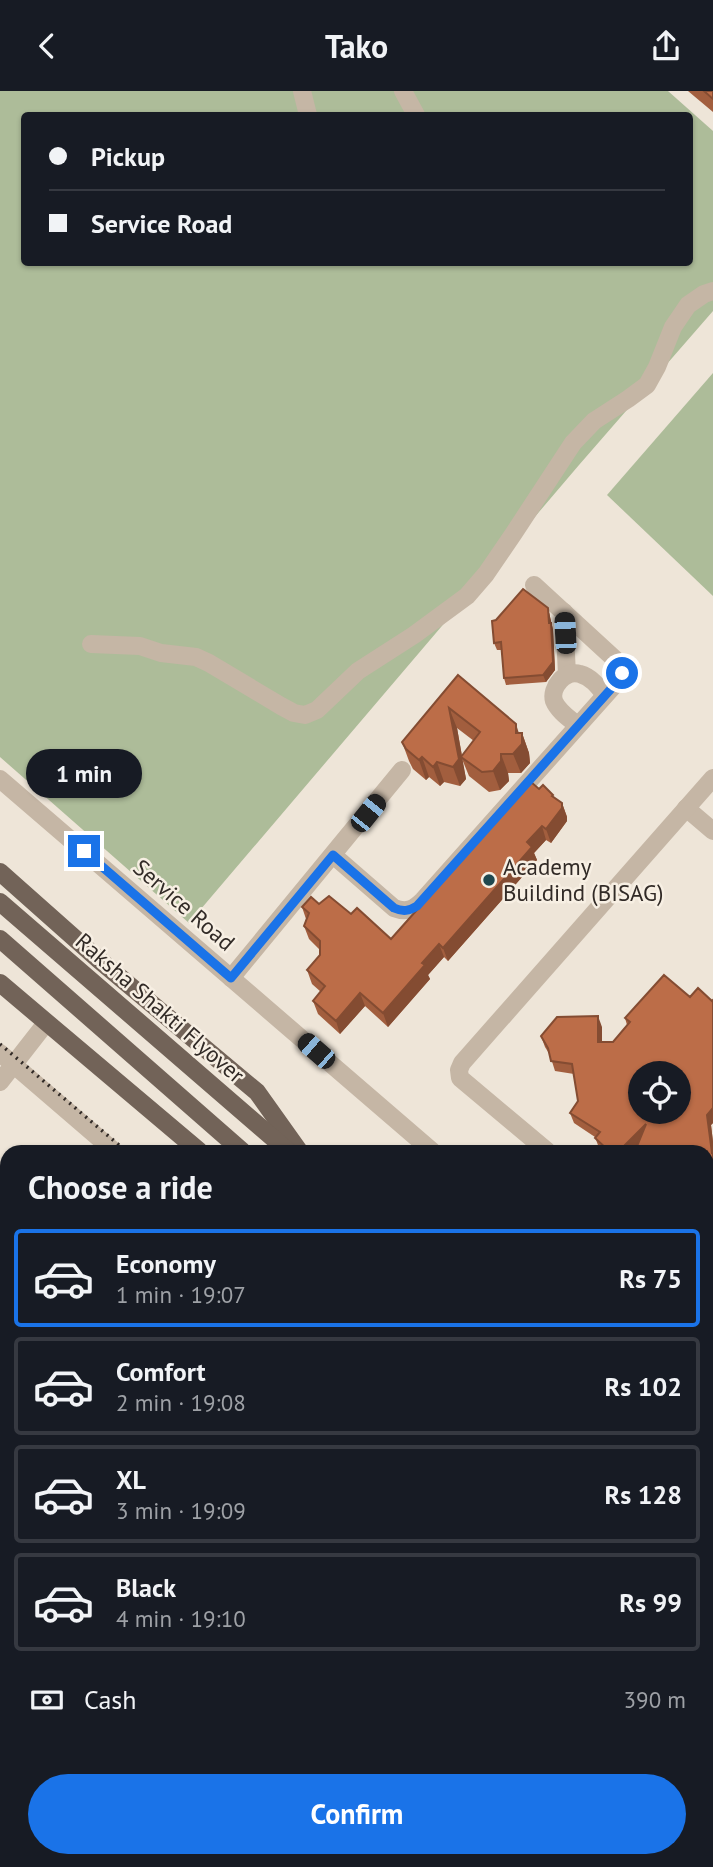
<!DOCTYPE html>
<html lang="en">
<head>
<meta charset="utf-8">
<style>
  :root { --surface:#171b24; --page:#20242c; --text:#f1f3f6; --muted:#9ea1a6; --line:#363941; --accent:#1a73e8 }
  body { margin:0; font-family:"PT Sans",sans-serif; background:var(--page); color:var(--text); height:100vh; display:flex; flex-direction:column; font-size:26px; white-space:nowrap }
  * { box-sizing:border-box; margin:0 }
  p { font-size:23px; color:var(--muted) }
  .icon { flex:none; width:38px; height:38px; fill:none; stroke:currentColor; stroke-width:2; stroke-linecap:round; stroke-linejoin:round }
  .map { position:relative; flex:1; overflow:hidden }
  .panel { position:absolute; left:0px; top:1054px; width:714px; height:723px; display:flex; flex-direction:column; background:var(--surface); border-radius:21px 21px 0 0; box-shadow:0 2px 5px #0004 }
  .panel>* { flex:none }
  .guide { position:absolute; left:21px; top:21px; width:672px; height:154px; border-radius:7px; box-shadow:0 2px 5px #0004; display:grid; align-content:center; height:154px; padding:0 28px; background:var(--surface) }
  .buttons { position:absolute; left:628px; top:970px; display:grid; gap:14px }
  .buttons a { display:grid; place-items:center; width:63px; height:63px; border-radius:50%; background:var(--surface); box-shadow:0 2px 5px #0004; font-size:35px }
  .end { position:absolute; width:32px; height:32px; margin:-16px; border:9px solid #1a73e8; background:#fff; box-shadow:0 0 0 4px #fff }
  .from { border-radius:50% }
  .bubble { position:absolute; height:49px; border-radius:24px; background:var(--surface); box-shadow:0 2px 5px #0004; font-size:23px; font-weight:800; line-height:49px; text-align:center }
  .car { position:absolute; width:21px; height:42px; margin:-21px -10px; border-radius:9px; box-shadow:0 0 5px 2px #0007; background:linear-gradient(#222 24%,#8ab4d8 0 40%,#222 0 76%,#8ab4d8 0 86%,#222 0) }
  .guide b { display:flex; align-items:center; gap:24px; height:66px; font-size:26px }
  .guide b+b { border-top:2px solid var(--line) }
  .guide i { width:18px; height:18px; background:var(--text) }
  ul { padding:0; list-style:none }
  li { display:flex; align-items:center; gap:21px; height:98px; margin:0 14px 10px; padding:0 14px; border:4px solid var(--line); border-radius:7px }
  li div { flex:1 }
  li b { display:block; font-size:26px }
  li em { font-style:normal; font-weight:800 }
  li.active { border-color:var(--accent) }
  li>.icon { width:63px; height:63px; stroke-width:1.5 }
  h2 { padding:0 28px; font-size:32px; line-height:84px }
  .pay { display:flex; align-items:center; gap:18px; height:77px; padding:0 28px; font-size:26px }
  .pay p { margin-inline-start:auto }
  .button { display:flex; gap:14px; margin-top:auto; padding:14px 28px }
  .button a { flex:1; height:80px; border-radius:42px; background:var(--accent); color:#fff; font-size:28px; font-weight:800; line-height:80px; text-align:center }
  header { display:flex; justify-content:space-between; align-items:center; height:91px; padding:0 28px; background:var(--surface); font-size:32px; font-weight:800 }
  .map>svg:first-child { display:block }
  .green { fill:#adbc99; fill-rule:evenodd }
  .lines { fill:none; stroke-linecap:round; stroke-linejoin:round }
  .minor { stroke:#c5b6a5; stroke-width:18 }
  .major { stroke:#726358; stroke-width:18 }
  .rail { stroke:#312a26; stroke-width:3.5; stroke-dasharray:2 5; stroke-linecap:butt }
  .wall { fill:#a25e3e; fill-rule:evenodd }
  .shaded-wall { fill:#844c32 }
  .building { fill:#bc6d48; stroke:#844c32; stroke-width:2; fill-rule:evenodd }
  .route { stroke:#1a73e8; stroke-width:9 }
  .poi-dot { fill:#1f484f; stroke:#f7efe3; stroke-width:2.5 }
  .labels { text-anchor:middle; stroke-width:5; stroke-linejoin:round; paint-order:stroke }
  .poi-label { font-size:23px; fill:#312a26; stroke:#f7efe3; text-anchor:start }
  .street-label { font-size:23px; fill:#312a26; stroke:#f7efe3 }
</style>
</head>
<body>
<header><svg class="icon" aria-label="back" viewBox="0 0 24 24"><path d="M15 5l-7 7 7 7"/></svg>Tako<svg class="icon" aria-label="share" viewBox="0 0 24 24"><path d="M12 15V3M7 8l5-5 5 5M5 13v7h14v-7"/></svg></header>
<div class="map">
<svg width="713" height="1776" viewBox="0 0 713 1776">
  <rect width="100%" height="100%" fill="#eee5d8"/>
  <g class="green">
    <path d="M 0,0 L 668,0 L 713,40 L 713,220 L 579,374 L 189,832 L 0,666 ZM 24,24 L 690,24 L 690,172 L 24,172 Z"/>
    <polygon points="713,282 713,505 607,404"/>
  </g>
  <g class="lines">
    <g class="minor">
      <polyline points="302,0 308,24"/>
      <polyline points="403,0 416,24"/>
      <polyline points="564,521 567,584"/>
      <polyline points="91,553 140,555 161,562 196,566 209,572 281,615 294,622 305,624 317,619 358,580 414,544 467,505 486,483 514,442 573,352 594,330 628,308 647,294 657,276 673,236 688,214 704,203 713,200"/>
      <path d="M 577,634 C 570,628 558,620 554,610 C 550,597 565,578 580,583 C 591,586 598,595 605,604"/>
      <polyline points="0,688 432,1060"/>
      <polyline points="686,717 713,740"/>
      <path d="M 333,764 L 394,817 C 407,822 414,818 423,809 L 618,590 C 622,583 624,579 619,572 L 534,494"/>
      <polyline points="231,887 402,679"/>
      <polyline points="0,962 114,1060"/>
      <polyline points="0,991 46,932"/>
      <polyline points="547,1060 460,987 459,979 462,972 713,687"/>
      <polyline points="707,1196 713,1198"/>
      <polyline points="707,1298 713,1304"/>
      <polyline points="707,1569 713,1574"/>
    </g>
    <g class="major">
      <polyline points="0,781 98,868 257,1001 299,1060"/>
      <polyline points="0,811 288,1060"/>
      <polyline points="0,848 242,1060"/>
      <polyline points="0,892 199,1060"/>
      <polyline points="707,1421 713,1426"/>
      <polyline points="707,1462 713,1467"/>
    </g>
    <g class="rail">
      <polyline points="0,953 126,1060"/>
      <polyline points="707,1566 713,1572"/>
      <polyline points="707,1606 713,1611"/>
    </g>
  </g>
  <g class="wall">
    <polygon points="688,0 713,0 713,21"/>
    <polygon points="548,517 553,539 555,579 546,591 506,594 504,587 502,559 497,559 494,552"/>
    <path d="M 458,584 L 519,642 L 522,642 L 529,662 L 530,672 L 521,682 L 508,682 L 509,690 L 500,699 L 489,701 L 469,685 L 462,668 L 466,688 L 460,695 L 444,691 L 440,695 L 429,686 L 426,689 L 413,678 L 409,670 L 402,651 ZM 457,637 L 474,650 L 462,665 Z"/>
    <polygon points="539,698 562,712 567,726 567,730 551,752 546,749 534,762 537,769 448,870 444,866 428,884 430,888 388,936 365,915 340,943 318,923 313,910 321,901 312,893 307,879 320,864 320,859 309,848 304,835 306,828 302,816 351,823 391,848 524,699"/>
    <polygon points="690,906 712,910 713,909 713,1032 711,1034 713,1051 713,1113 711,1111 707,1112 707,1060 637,1057 633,1060 602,1060 599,1057 595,1046 574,1032 570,1022 578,1010 574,983 555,980 550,964 545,956 541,945 602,936 602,951 613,951 627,934 625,927"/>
  </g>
  <g class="shaded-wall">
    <polygon points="548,517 553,539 555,579 546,591 543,584 549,532"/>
    <polygon points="449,617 457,637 466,688 460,695 453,676"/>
    <polygon points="516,633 522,652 522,642 529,662 530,672 521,682 513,663"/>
    <polygon points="501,663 508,682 509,690 500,699 493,680"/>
    <polygon points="422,666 429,686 426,689 419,669"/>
    <polygon points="437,671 444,691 440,695 433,676"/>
    <polygon points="562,712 567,726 567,730 551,752 546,738"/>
    <polygon points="542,735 546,749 534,762 537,769 448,870 443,857 527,751"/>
    <polygon points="439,853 444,866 428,884 430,888 388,936 383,922 422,872"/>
    <polygon points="360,902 365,915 340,943 336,930"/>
    <polygon points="598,925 602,936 602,962 598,951"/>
    <polygon points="713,1017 713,1032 711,1034 713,1051 713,1065 707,1024"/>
    <polygon points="646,1033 650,1044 633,1060 619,1060"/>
  </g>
  <g class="building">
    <polygon points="704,0 713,0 713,8"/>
    <polygon points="523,498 548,517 549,532 551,532 553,571 543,584 504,587 501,551 494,552 492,530 496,529"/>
    <polygon points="458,584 516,633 516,642 522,642 522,653 513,663 501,663 501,670 493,680 482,681 461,666 480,641 449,617 459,668 453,676 437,671 433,676 422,666 419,669 406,658 402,651"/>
    <polygon points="531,691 539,698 543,694 553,704 552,705 562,712 562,717 546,738 542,735 527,751 532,756 443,857 439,853 422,872 425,874 383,922 360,902 336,930 313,910 325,895 307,879 320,864 320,850 304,835 309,822 302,816 311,806 319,813 329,805 351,823 357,817 391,848 504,721 514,710 512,707 521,697 524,699"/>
    <path d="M 664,884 L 690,906 L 698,897 L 712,910 L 713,909 L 713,1017 L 707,1024 L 712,1062 L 713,1062 L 713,1104 L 707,1101 L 707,1060 L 635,1060 L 646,1033 L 619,1060 L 609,1060 L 595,1047 L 600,1041 L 570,1022 L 578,1010 L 572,973 L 551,970 L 548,957 L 541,945 L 557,926 L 598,925 L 598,951 L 613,951 L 630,931 L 625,927 ZM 640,982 L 679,982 L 679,1020 L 640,1020 Z"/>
  </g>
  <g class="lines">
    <path class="route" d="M 84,760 L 231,887 L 333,764 L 394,817 C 403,821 409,820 417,815 L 618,590 L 622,582"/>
  </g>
  <circle class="poi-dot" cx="489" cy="789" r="7"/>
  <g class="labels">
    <g class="poi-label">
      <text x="503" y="784">Academy<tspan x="503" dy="26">Buildind (BISAG)</tspan></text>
    </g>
    <g class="street-label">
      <text transform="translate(184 814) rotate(41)" y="8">Service Road</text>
      <text transform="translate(160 917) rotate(41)" y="8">Raksha Shakti Flyover</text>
    </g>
  </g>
</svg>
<div class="buttons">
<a><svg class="icon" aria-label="locate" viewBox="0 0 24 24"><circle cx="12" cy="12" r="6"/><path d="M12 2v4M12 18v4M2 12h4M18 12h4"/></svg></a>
</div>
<i class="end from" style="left:622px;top:582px"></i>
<i class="end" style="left:84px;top:760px"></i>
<div class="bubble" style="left:26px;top:658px;width:116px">1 min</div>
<i class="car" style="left:565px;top:542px;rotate:357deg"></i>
<i class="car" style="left:368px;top:722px;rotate:39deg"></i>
<i class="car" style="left:316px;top:960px;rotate:311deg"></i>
<div class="guide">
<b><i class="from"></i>Pickup</b>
<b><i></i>Service Road</b>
</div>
<section class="panel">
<h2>Choose a ride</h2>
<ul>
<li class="active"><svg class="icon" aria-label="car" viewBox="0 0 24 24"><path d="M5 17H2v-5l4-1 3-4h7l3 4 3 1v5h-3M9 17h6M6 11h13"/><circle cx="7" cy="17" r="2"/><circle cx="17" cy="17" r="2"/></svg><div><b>Economy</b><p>1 min · 19:07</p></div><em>Rs 75</em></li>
<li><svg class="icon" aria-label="car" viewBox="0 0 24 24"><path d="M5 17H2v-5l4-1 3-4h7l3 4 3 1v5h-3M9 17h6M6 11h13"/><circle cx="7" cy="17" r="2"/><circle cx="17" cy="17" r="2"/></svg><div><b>Comfort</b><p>2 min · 19:08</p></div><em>Rs 102</em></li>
<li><svg class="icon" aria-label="car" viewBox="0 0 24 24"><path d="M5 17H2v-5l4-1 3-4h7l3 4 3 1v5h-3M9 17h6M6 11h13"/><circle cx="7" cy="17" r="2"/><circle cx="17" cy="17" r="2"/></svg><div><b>XL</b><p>3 min · 19:09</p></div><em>Rs 128</em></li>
<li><svg class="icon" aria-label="car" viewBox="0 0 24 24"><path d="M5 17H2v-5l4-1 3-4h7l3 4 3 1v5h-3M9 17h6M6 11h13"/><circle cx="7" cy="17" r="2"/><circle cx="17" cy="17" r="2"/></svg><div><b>Black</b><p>4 min · 19:10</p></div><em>Rs 99</em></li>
</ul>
<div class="pay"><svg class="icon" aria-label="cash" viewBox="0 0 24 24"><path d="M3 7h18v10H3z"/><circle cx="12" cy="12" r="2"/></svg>Cash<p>390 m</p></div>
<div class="button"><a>Confirm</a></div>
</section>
</div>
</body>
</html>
